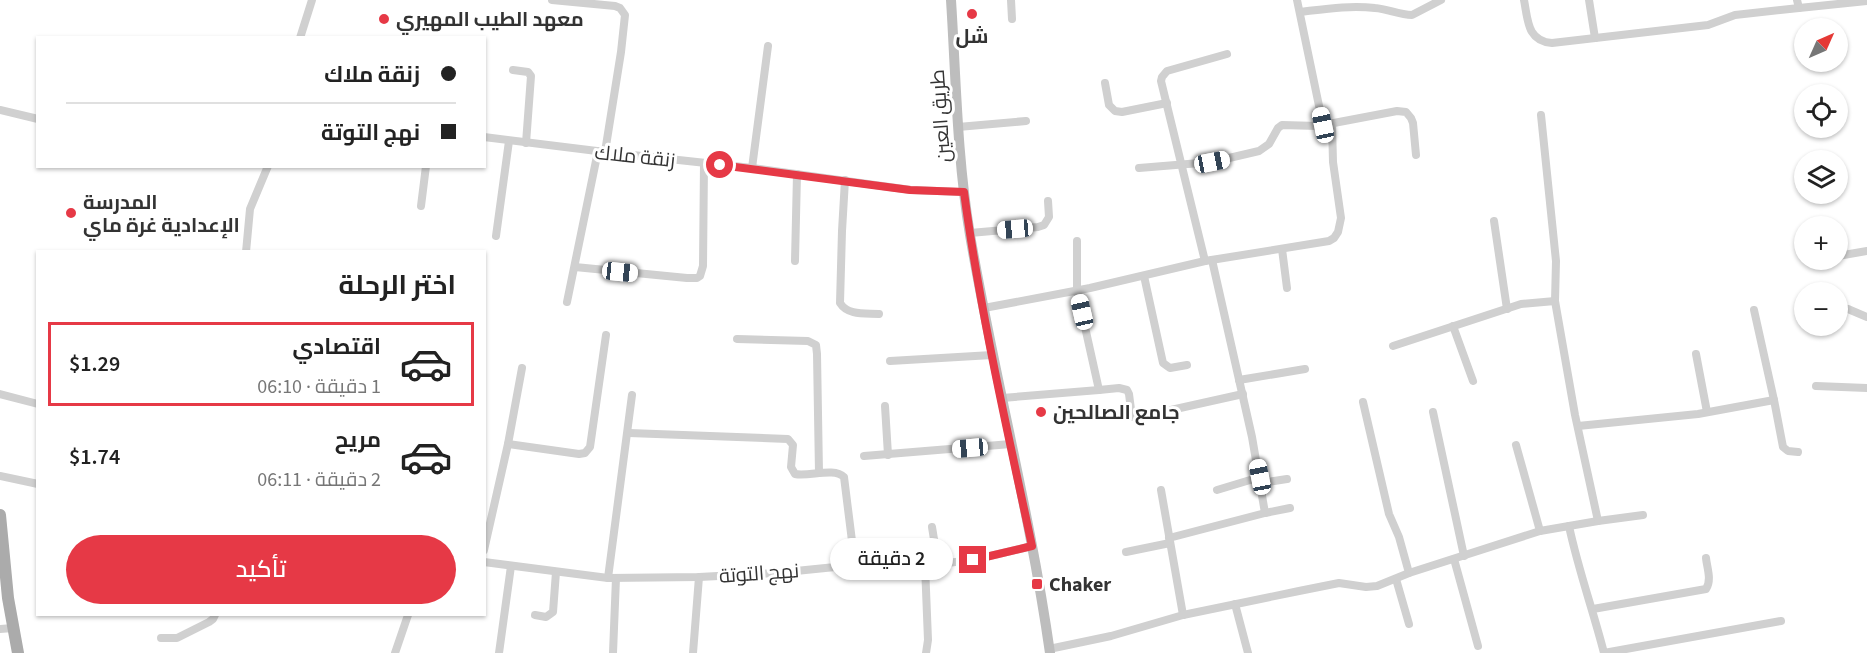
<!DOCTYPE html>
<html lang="ar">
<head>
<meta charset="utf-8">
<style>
  :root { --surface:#fff; --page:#f2f2f2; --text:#222; --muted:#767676; --line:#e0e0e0; --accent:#e63946 }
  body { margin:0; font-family:"Source Sans 3",Cairo,sans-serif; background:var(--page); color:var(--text); direction:rtl; height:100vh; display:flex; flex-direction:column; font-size:22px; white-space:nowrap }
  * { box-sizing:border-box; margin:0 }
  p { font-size:20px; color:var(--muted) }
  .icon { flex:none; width:33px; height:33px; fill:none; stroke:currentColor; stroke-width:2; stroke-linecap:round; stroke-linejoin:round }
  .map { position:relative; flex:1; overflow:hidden; direction:ltr }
  .panel { position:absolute; left:36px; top:250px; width:450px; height:366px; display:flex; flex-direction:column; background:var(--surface); border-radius:0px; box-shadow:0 2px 4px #0004; direction:rtl }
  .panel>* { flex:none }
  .banner { position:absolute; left:36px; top:36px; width:450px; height:132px; border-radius:0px; box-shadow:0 2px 4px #0004; direction:rtl; display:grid; align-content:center; height:132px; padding:0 30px; background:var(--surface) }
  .needle { width:39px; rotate:45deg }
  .controls { position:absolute; left:1794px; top:18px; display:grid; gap:12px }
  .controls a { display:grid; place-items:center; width:54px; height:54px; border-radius:50%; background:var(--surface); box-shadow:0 2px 4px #0004; font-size:30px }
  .end { position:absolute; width:27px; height:27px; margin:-14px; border:8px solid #e63946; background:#fff; box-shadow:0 0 0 3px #fff }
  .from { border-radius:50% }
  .bubble { position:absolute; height:42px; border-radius:21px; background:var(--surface); box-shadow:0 2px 4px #0004; font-size:20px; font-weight:600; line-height:42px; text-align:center; direction:rtl }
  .car { position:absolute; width:18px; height:36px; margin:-18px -9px; border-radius:8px; box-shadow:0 0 4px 2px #0007; background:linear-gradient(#fff 24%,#345 0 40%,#fff 0 76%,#345 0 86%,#fff 0) }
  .banner b { display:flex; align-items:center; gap:21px; height:57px; font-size:22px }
  .banner b+b { border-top:2px solid var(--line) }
  .banner i { width:15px; height:15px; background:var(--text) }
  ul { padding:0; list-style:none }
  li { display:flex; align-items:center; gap:18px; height:84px; margin:0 12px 9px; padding:0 18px; border:3px solid transparent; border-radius:0px }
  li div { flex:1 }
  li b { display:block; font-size:22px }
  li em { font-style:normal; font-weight:600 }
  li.selected { border-color:var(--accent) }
  li>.icon { width:54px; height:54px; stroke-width:1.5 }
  h2 { padding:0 30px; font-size:27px; line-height:72px }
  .primary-button { display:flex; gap:12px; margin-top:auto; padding:12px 30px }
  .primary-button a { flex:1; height:69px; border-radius:36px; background:var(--accent); color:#fff; font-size:24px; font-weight:600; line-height:69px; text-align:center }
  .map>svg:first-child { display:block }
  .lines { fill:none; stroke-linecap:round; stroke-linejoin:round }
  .minor { stroke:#d0d0d0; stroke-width:8 }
  .secondary { stroke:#bdbdbd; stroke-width:10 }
  .primary { stroke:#ababab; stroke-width:12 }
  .route { stroke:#e63946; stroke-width:8 }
  .poi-dot { fill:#e63946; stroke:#fff; stroke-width:2 }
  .labels { text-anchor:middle; stroke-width:6; stroke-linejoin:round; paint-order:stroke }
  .poi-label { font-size:20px; font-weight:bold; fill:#333; stroke:#fff; text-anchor:start }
  .street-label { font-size:20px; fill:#333; stroke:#fff }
</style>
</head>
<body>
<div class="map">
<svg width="1867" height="653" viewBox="0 0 1867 653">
  <rect width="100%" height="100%" fill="#fff"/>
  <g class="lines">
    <g class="minor">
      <polyline points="552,0 615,6 620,8 625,15 621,52 605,152"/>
      <polyline points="1011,0 1012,19"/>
      <polyline points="1297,0 1323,125"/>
      <path d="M 1524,0 C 1528,20 1527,41 1552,43 L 1708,25 L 1735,15 L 1799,8"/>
      <polyline points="1589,0 1595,38"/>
      <polyline points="1797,0 1799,8 1867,1"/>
      <path d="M 1300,12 C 1325,9 1350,5 1375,8 C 1388,9 1399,15 1412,15 L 1441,0"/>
      <polyline points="300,38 312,0"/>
      <polyline points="513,70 528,72 531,76 526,143"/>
      <polyline points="1105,83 1109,105 1115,111 1122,112 1167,103"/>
      <polyline points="0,110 38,119"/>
      <polyline points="1541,115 1556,261 1555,301 1575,415 1598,521 1569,526"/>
      <polyline points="958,127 1026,121"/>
      <polyline points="484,137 605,152 752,168 911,190 964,192"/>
      <polyline points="752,168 768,46"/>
      <polyline points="1139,168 1212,162 1259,151 1269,144 1278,128 1282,125 1318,126 1397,111 1406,112 1411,118 1413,123 1416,155"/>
      <path d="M 845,180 L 842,231 L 840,303 C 848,316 866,313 879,314"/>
      <polyline points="421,206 426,166"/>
      <polyline points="1494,221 1507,309"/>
      <polyline points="970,233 1038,227 1044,225 1049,217 1048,201"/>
      <polyline points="496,236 509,141"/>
      <polyline points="1077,241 1077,291 1099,390 1119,388 1127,390 1129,394 1132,417"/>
      <polyline points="1282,249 1287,288"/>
      <polyline points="246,252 250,209 268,166"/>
      <polyline points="1838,256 1867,251"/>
      <polyline points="1212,260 1252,437 1265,513"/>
      <polyline points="795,261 797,174"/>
      <polyline points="1205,261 1161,81 1162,77 1167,71 1227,54"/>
      <polyline points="575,267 687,278 697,278 700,276 703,266 704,163"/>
      <polyline points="1144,276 1163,363 1170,368 1187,365"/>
      <polyline points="567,302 598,151"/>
      <polyline points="984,308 1090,288 1205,261 1329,241 1334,238 1338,232 1341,218 1333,162 1332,124"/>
      <polyline points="1848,309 1867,317"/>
      <polyline points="1453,326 1473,381"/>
      <polyline points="737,339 808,341 816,345 817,354 819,473"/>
      <polyline points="1393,346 1521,304 1555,301"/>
      <polyline points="1696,354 1707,412"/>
      <polyline points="890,361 992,355"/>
      <polyline points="1239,380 1305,369"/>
      <polyline points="1816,386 1867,388"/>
      <polyline points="0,394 38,404"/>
      <polyline points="1002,398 1099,390"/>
      <polyline points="1774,400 1783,447 1788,451 1798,452"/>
      <polyline points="1363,402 1389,514 1399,537 1409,573"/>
      <polyline points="885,406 888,455"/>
      <polyline points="1171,410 1243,394"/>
      <polyline points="1433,412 1464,556"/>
      <polyline points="1578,426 1698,414 1774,400 1754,310"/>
      <path d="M 629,433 L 788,439 L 793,445 L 791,467 L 795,474 C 809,477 834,467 844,477 L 855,565"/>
      <polyline points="508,444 579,454 585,453 590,447 606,335"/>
      <polyline points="1516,445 1540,531"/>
      <polyline points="864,456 1011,444"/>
      <polyline points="0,476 38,484"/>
      <polyline points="1261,483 1287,479"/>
      <polyline points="1161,490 1183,615"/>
      <polyline points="1217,490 1260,477"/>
      <polyline points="1598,521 1643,515"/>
      <polyline points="932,527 938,564"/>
      <polyline points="1169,538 1265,513 1290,508"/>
      <polyline points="484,550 508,444 522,368"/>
      <polyline points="1126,552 1170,543"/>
      <polyline points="1454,559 1478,646"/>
      <polyline points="484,562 608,578 699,577 776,573 855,565 938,564 973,560 1032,546"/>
      <polyline points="925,565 928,640 926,653"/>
      <polyline points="608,578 632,395"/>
      <polyline points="1396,579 1409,624"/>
      <polyline points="1235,604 1248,653"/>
      <path d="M 1593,609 L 1706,589 C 1712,580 1707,568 1706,558"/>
      <polyline points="535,615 546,617 553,612 556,572"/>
      <polyline points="0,629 13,628"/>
      <polyline points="161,638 177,638 209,622 213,619 215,615"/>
      <path d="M 1049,649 L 1111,636 L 1183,615 L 1299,591 L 1339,583 L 1366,587 L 1377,586 L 1409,573 L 1540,531 L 1569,526 C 1578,569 1593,610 1604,653 L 1781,621"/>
      <polyline points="395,653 408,615"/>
      <polyline points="499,653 511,566"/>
      <polyline points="613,653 616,578"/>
      <polyline points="693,653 699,577"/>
    </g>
    <path class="secondary" d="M 951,0 C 956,78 957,158 970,235 C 994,375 1030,512 1050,653"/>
    <polyline class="primary" points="0,515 8,598 18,653"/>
  </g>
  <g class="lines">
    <path class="route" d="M 720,165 L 910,190 L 964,192 C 980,311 1007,429 1032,546 L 973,560"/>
  </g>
  <g class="poi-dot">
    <circle cx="972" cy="14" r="6"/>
    <circle cx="384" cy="19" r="6"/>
    <circle cx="71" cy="213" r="6"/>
    <circle cx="1041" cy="412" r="6"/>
    <rect x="1031" y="578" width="12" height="12" rx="3"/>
  </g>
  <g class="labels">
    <g class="poi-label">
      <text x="396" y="26">معهد الطيب المهيري</text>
      <text x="972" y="43" text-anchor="middle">شل</text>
      <text x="83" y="209">المدرسة<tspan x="83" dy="23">الإعدادية غرة ماي</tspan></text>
      <text x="1053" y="419">جامع الصالحين</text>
      <text x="1049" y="591">Chaker</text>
    </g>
    <g class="street-label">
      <text transform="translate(940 116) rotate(-94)" y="7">طريق العين</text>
      <text transform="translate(635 156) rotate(6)" y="7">زنقة ملاك</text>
      <text transform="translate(759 573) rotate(-4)" y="7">نهج التوتة</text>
    </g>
  </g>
</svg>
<div class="controls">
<a><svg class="needle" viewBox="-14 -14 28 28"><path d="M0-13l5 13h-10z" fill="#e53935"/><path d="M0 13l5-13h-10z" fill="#767676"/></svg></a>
<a><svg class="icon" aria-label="locate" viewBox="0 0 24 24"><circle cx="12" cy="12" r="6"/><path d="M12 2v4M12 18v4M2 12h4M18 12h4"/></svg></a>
<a><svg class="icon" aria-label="layers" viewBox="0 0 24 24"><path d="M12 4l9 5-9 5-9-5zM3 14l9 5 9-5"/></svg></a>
<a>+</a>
<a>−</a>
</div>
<i class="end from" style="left:720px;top:165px"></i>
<i class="end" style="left:973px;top:560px"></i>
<div class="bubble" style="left:830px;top:538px;width:123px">2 دقيقة</div>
<i class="car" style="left:1323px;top:125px;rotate:348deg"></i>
<i class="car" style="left:1212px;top:162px;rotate:79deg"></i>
<i class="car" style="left:1015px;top:229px;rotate:265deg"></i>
<i class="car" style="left:620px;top:272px;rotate:96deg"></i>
<i class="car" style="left:1082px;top:312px;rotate:347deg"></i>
<i class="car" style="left:970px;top:448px;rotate:265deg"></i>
<i class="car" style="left:1260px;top:477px;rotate:349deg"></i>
<div class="banner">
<b><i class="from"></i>زنقة ملاك</b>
<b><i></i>نهج التوتة</b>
</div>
<section class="panel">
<h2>اختر الرحلة</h2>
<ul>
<li class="selected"><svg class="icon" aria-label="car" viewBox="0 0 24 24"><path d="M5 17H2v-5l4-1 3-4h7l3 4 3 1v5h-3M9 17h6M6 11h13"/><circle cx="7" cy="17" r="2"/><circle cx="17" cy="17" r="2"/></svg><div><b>اقتصادي</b><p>1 دقيقة · 06:10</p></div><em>$1.29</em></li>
<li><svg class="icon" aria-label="car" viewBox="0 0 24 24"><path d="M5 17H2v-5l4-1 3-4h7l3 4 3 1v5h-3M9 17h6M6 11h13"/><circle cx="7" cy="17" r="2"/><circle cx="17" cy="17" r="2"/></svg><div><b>مريح</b><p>2 دقيقة · 06:11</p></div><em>$1.74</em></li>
</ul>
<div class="primary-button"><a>تأكيد</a></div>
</section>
</div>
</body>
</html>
